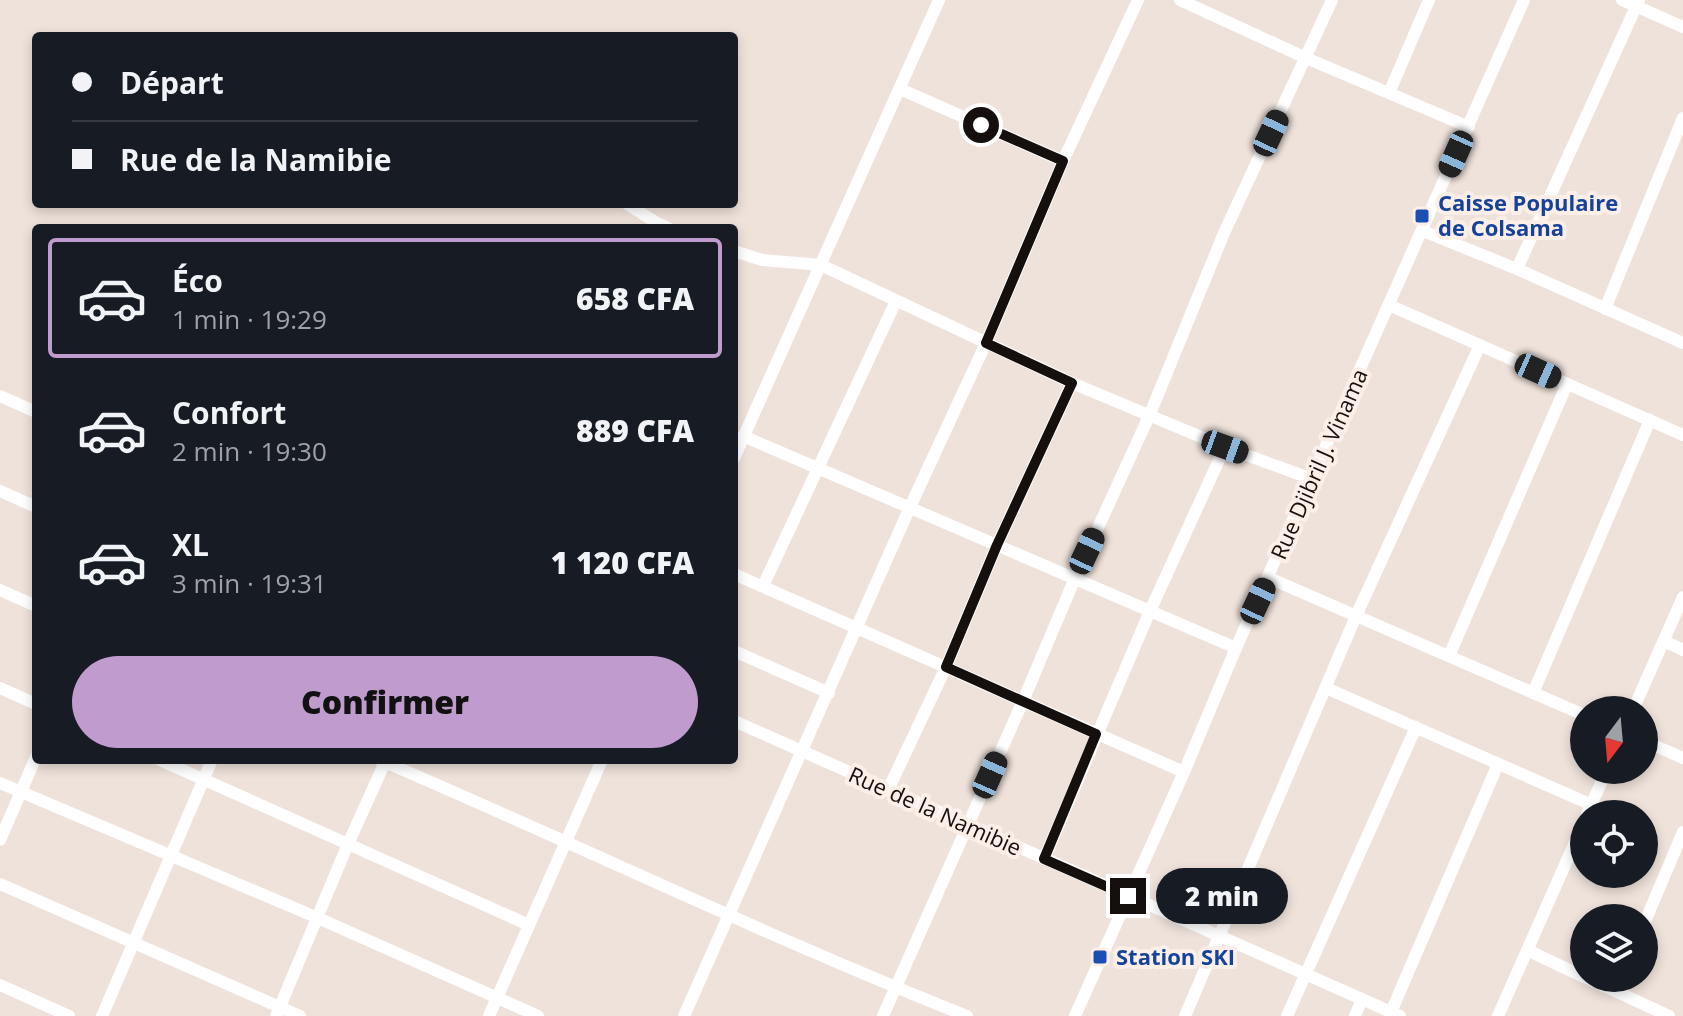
<!DOCTYPE html>
<html lang="fr">
<head>
<meta charset="utf-8">
<style>
  :root { --surface:#171b24; --page:#242831; --text:#f1f3f6; --muted:#9ea1a6; --line:#363941; --accent:#c09bce }
  body { margin:0; font-family:"Open Sans",sans-serif; background:var(--page); color:var(--text); height:100vh; display:flex; flex-direction:column; font-size:30px; white-space:nowrap }
  * { box-sizing:border-box; margin:0 }
  p { font-size:26px; color:var(--muted) }
  .icon { flex:none; width:44px; height:44px; fill:none; stroke:currentColor; stroke-width:2; stroke-linecap:round; stroke-linejoin:round }
  .map { position:relative; flex:1; overflow:hidden }
  .panel { position:absolute; left:32px; top:224px; width:706px; height:540px; display:flex; flex-direction:column; background:var(--surface); border-radius:8px; box-shadow:0 4px 12px #0003 }
  .panel>* { flex:none }
  .top-card { position:absolute; left:32px; top:32px; width:706px; height:176px; border-radius:8px; box-shadow:0 4px 12px #0003; display:grid; align-content:center; height:176px; padding:0 40px; background:var(--surface) }
  .needle { width:52px; rotate:196deg }
  .tools { position:absolute; left:1570px; top:696px; display:grid; gap:16px }
  .tools a { display:grid; place-items:center; width:88px; height:88px; border-radius:50%; background:var(--surface); box-shadow:0 4px 12px #0003; font-size:40px }
  .end { position:absolute; width:36px; height:36px; margin:-18px; border:10px solid #15100e; background:#fff; box-shadow:0 0 0 4px #fff }
  .from { border-radius:50% }
  .bubble { position:absolute; height:56px; border-radius:28px; background:var(--surface); box-shadow:0 4px 12px #0003; font-size:26px; font-weight:800; line-height:56px; text-align:center }
  .car { position:absolute; width:24px; height:48px; margin:-24px -12px; border-radius:10px; box-shadow:0 0 6px 2px #0007; background:linear-gradient(#222 24%,#8ab4d8 0 40%,#222 0 76%,#8ab4d8 0 86%,#222 0) }
  .top-card b { display:flex; align-items:center; gap:28px; height:76px; font-size:30px }
  .top-card b+b { border-top:2px solid var(--line) }
  .top-card i { width:20px; height:20px; background:var(--text) }
  ul { padding:14px 0 0; list-style:none }
  li { display:flex; align-items:center; gap:24px; height:120px; margin:0 16px 12px; padding:0 24px; border:4px solid transparent; border-radius:8px }
  li div { flex:1 }
  li b { display:block; font-size:30px }
  li em { font-style:normal; font-weight:800 }
  li.current { border-color:var(--accent) }
  li>.icon { width:72px; height:72px; stroke-width:1.5 }
  .action { display:flex; gap:16px; margin-top:auto; padding:16px 40px }
  .action a { flex:1; height:92px; border-radius:48px; background:var(--accent); color:#111; font-size:32px; font-weight:800; line-height:92px; text-align:center }
  .map>svg:first-child { display:block }
  .lines { fill:none; stroke-linecap:round; stroke-linejoin:round }
  .minor { stroke:#fff; stroke-width:12 }
  .route { stroke:#15100e; stroke-width:10 }
  .transit-dot { fill:#1a4fb4; stroke:#fcefe8; stroke-width:3 }
  .labels { text-anchor:middle; stroke-width:8; stroke-linejoin:round; paint-order:stroke }
  .transit-label { font-size:22px; font-weight:bold; fill:#164399; stroke:#fcefe8; text-anchor:start }
  .street-label { font-size:22px; fill:#15100e; stroke:#fcefe8 }
</style>
</head>
<body>
<div class="map">
<svg width="1683" height="1016" viewBox="0 0 1683 1016">
  <rect width="100%" height="100%" fill="#efe2db"/>
  <g class="lines">
    <g class="minor">
      <polyline points="1180,0 1306,58 1469,127"/>
      <polyline points="1622,0 1683,27"/>
      <polyline points="900,89 1063,161"/>
      <polyline points="1389,93 1429,0"/>
      <polyline points="627,204 657,223 668,228"/>
      <polyline points="1423,231 1517,269 1683,343"/>
      <polyline points="734,251 762,260 821,265 1072,383 1225,447 1312,479"/>
      <polyline points="1517,269 1639,0"/>
      <polyline points="1389,305 1683,435"/>
      <polyline points="1605,309 1683,118"/>
      <polyline points="0,396 36,412"/>
      <polyline points="743,436 1236,648"/>
      <polyline points="734,458 939,0"/>
      <polyline points="0,491 36,507"/>
      <polyline points="734,574 1184,772"/>
      <polyline points="1269,578 1584,715"/>
      <polyline points="763,586 896,301"/>
      <polyline points="0,590 36,606"/>
      <polyline points="1664,641 1683,650"/>
      <polyline points="734,651 829,693"/>
      <polyline points="1449,656 1567,384"/>
      <polyline points="0,688 36,704"/>
      <polyline points="1326,688 1592,805"/>
      <polyline points="1533,693 1650,420"/>
      <polyline points="1633,710 1683,597"/>
      <polyline points="734,721 1400,1016"/>
      <polyline points="1644,741 1683,758"/>
      <polyline points="160,760 529,925"/>
      <path d="M 380,760 C 576,844 768,937 967,1016"/>
      <polyline points="0,783 318,918 538,1016"/>
      <polyline points="888,790 946,667 997,545 1072,383"/>
      <polyline points="1587,814 1607,770"/>
      <polyline points="0,840 36,757"/>
      <polyline points="1044,859 1150,611 1225,447"/>
      <polyline points="0,884 300,1016"/>
      <polyline points="1644,924 1683,832"/>
      <polyline points="1527,950 1584,977"/>
      <polyline points="1587,978 1669,1016"/>
      <polyline points="0,985 69,1016"/>
      <polyline points="1391,1012 1498,764"/>
      <polyline points="102,1016 212,760"/>
      <polyline points="276,1016 348,844 386,760"/>
      <polyline points="489,1016 602,760"/>
      <polyline points="684,1016 910,507 986,343 1063,161 1138,0"/>
      <polyline points="883,1016 1023,701 1075,578 1150,414 1224,233 1332,0"/>
      <polyline points="1075,1016 1184,772 1236,648 1524,0"/>
      <polyline points="1185,1016 1356,616 1480,345"/>
      <polyline points="1287,1016 1416,727"/>
      <polyline points="1355,1016 1362,999"/>
      <polyline points="1498,1016 1584,822"/>
    </g>
  </g>
  <g class="lines">
    <polyline class="route" points="981,125 1063,161 986,343 1072,383 997,545 946,667 1096,734 1044,859 1128,896"/>
  </g>
  <g class="transit-dot">
    <rect x="1414" y="208" width="16" height="16" rx="4"/>
    <rect x="1092" y="949" width="16" height="16" rx="4"/>
  </g>
  <g class="labels">
    <g class="transit-label">
      <text x="1438" y="211">Caisse Populaire<tspan x="1438" dy="25">de Colsama</tspan></text>
      <text x="1116" y="965">Station SKI</text>
    </g>
    <g class="street-label">
      <text transform="translate(1319 464) rotate(-66)" y="8">Rue Djibril J. Vinama</text>
      <text transform="translate(935 811) rotate(24)" y="8">Rue de la Namibie</text>
    </g>
  </g>
</svg>
<div class="tools">
<a><svg class="needle" viewBox="-14 -14 28 28"><path d="M0-13l5 13h-10z" fill="#e53935"/><path d="M0 13l5-13h-10z" fill="#9ea1a6"/></svg></a>
<a><svg class="icon" aria-label="locate" viewBox="0 0 24 24"><circle cx="12" cy="12" r="6"/><path d="M12 2v4M12 18v4M2 12h4M18 12h4"/></svg></a>
<a><svg class="icon" aria-label="layers" viewBox="0 0 24 24"><path d="M12 4l9 5-9 5-9-5zM3 14l9 5 9-5"/></svg></a>
</div>
<i class="end from" style="left:981px;top:125px"></i>
<i class="end" style="left:1128px;top:896px"></i>
<div class="bubble" style="left:1156px;top:868px;width:132px">2 min</div>
<i class="car" style="left:1271px;top:133px;rotate:25deg"></i>
<i class="car" style="left:1456px;top:154px;rotate:204deg"></i>
<i class="car" style="left:1538px;top:371px;rotate:114deg"></i>
<i class="car" style="left:1225px;top:447px;rotate:110deg"></i>
<i class="car" style="left:1087px;top:551px;rotate:25deg"></i>
<i class="car" style="left:1258px;top:601px;rotate:25deg"></i>
<i class="car" style="left:990px;top:775px;rotate:24deg"></i>
<div class="top-card">
<b><i class="from"></i>Départ</b>
<b><i></i>Rue de la Namibie</b>
</div>
<section class="panel">
<ul>
<li class="current"><svg class="icon" aria-label="car" viewBox="0 0 24 24"><path d="M5 17H2v-5l4-1 3-4h7l3 4 3 1v5h-3M9 17h6M6 11h13"/><circle cx="7" cy="17" r="2"/><circle cx="17" cy="17" r="2"/></svg><div><b>Éco</b><p>1 min · 19:29</p></div><em>658 CFA</em></li>
<li><svg class="icon" aria-label="car" viewBox="0 0 24 24"><path d="M5 17H2v-5l4-1 3-4h7l3 4 3 1v5h-3M9 17h6M6 11h13"/><circle cx="7" cy="17" r="2"/><circle cx="17" cy="17" r="2"/></svg><div><b>Confort</b><p>2 min · 19:30</p></div><em>889 CFA</em></li>
<li><svg class="icon" aria-label="car" viewBox="0 0 24 24"><path d="M5 17H2v-5l4-1 3-4h7l3 4 3 1v5h-3M9 17h6M6 11h13"/><circle cx="7" cy="17" r="2"/><circle cx="17" cy="17" r="2"/></svg><div><b>XL</b><p>3 min · 19:31</p></div><em>1 120 CFA</em></li>
</ul>
<div class="action"><a>Confirmer</a></div>
</section>
</div>
</body>
</html>
